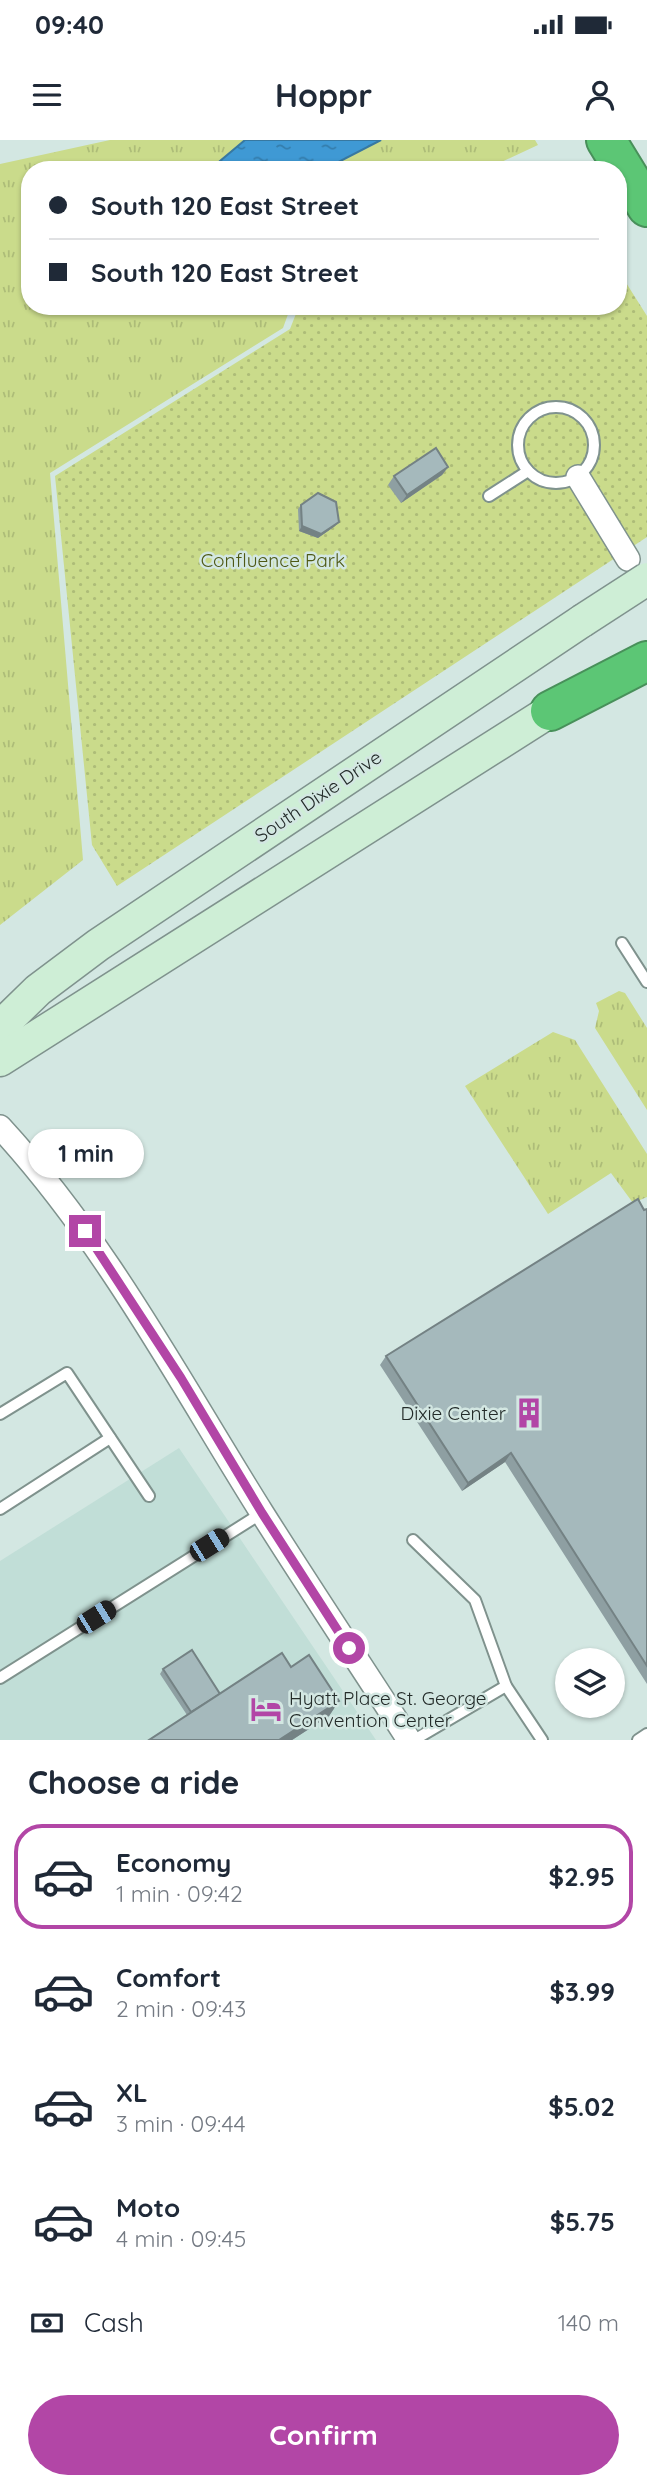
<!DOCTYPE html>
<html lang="en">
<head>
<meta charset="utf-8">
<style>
  :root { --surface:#fff; --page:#f6f6f7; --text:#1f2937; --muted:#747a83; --line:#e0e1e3; --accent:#b246a6 }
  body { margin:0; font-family:Quicksand,sans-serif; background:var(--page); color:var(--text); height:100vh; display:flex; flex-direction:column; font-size:26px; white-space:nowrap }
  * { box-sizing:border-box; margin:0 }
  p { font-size:23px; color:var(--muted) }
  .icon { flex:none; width:38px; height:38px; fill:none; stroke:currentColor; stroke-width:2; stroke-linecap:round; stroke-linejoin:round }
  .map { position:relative; height:1600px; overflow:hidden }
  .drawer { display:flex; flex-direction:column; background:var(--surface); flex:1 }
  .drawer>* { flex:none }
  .guide { position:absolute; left:21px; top:21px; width:606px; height:154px; border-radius:28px; box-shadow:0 2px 5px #0004; display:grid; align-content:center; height:154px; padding:0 28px; background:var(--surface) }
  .buttons { position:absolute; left:555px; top:1508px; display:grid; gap:14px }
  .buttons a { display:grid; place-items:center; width:70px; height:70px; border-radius:50%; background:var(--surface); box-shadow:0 2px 5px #0004; font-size:35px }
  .end { position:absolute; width:32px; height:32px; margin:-16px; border:9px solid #b246a6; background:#fff; box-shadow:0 0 0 4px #fff }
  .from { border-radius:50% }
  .bubble { position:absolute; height:49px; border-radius:24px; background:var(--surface); box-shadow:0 2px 5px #0004; font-size:23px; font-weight:800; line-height:49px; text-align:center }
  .car { position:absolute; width:21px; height:42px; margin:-21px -10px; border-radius:9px; box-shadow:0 0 5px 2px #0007; background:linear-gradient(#222 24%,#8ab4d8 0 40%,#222 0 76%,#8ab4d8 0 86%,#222 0) }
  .guide b { display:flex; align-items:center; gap:24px; height:66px; font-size:26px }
  .guide b+b { border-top:2px solid var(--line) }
  .guide i { width:18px; height:18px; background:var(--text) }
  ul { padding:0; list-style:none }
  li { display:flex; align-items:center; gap:21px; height:105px; margin:0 14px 10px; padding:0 14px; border:4px solid transparent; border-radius:28px }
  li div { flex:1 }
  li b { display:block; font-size:26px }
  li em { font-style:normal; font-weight:800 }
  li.on { border-color:var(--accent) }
  li>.icon { width:63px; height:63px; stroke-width:1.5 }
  h2 { padding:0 28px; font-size:32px; line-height:84px }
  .pay { display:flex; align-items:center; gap:18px; height:77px; padding:0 28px; font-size:26px }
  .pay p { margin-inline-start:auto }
  .cta { display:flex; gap:14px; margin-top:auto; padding:14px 28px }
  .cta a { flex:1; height:80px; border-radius:42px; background:var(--accent); color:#fff; font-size:28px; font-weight:800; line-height:80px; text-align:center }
  .status { display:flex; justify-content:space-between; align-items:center; height:49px; padding:0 35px; background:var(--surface); direction:ltr }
  .status svg { height:19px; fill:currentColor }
  header { display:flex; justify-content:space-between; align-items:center; height:91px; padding:0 28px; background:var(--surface); font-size:32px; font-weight:800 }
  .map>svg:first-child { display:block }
  .built { fill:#c1ded7 }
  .grass { fill:url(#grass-tufts) }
  .park { fill:url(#park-dots) }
  .water { fill:url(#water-ripples); stroke:#3778a1; stroke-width:2 }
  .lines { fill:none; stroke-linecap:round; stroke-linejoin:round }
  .lane-casing { stroke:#7f928d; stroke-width:14 }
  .street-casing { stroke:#7f928d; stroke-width:26 }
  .secondary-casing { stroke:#7f928d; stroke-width:35 }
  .highway-casing { stroke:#48905a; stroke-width:42 }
  .lane { stroke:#fff; stroke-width:10 }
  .street { stroke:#fff; stroke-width:23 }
  .secondary { stroke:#ceeed6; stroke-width:32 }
  .highway { stroke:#5cc675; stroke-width:38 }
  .secondary-bridge-casing { stroke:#7f928d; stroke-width:35; stroke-linecap:butt }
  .secondary-bridge { stroke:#ceeed6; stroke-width:32 }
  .wall { fill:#8e9fa2 }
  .shaded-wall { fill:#748284 }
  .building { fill:#a5b9bc; stroke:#748284; stroke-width:2 }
  .route { stroke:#b246a6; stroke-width:9 }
  .labels { text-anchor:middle; stroke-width:5; stroke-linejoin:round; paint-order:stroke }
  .park-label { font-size:19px; fill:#4e5915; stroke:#d3e7e2 }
  .street-label { font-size:19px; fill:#232b29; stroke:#d3e7e2 }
  .poi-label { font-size:19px; fill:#232b29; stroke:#d3e7e2; text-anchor:end }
</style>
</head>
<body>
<div class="status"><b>09:40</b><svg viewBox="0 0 49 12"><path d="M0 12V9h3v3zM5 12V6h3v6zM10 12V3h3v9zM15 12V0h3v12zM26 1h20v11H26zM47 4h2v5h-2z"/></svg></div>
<header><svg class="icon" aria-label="menu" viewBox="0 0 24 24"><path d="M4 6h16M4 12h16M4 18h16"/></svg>Hoppr<svg class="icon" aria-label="person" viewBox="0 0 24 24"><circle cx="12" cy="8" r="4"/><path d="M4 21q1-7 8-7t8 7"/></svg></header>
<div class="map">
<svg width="647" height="1600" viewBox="0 0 647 1600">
  <defs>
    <pattern id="grass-tufts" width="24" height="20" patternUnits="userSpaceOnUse" patternTransform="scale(1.75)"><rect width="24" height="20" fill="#cadb8b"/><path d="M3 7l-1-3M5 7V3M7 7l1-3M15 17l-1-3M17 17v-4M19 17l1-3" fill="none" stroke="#adbc78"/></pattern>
    <pattern id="park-dots" width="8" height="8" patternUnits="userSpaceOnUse" patternTransform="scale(1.75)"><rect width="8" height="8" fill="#cadb8b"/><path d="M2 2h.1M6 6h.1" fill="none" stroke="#adbc78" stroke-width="1.8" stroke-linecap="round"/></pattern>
    <pattern id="water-ripples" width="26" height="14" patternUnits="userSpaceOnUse" patternTransform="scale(1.75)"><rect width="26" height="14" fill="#3f99d4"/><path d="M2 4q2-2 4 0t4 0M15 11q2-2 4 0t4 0" fill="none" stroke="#347dac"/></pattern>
  </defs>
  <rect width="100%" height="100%" fill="#d3e7e2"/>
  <polygon class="built" points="179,1308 376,1600 0,1600 0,1421"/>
  <g class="grass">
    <polygon points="110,0 535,0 538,5 484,30 30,30 30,166 291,166 283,188 50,333 83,720 0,785 0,24"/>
    <polygon points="619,851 625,853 647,888 647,970 595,888 599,871 596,863"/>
    <polygon points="553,892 575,900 647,1014 647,1057 633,1063 611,1033 548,1074 465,946"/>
  </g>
  <polygon class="park" points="618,130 647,176 647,397 117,746 92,705 55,336 290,189 299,166 618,166"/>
  <polygon class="water" points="245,0 381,0 323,30 191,30 214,26"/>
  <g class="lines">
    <g class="lane-casing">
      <g id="lane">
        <circle cx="556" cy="305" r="38"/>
        <polyline points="489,356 528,331"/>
        <polyline points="622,803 647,842"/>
        <polyline points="0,1274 67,1233 149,1356"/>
        <polyline points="0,1369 110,1298"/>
        <polyline points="413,1400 475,1460 506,1546 414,1600"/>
        <polyline points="0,1538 262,1373"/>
        <polyline points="506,1546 542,1600"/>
        <polyline points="638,1600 647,1594"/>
      </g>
    </g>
    <g class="street-casing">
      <g id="street">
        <polyline points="578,337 628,419"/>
        <path d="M 0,987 C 106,1102 179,1241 262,1373 C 310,1449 360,1524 409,1600"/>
      </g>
    </g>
    <g class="secondary-casing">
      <g id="secondary">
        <polyline points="0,887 38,850 98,805 582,481"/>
        <polyline points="0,920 569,559"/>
      </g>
    </g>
    <g class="highway-casing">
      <g id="highway">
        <polyline points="606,0 647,67"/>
        <polyline points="550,571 647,521"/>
      </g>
    </g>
    <use href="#lane" class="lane"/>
    <use href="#street" class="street"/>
    <use href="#secondary" class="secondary"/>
    <use href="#highway" class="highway"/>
    <g class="secondary-bridge-casing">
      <polyline id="secondary-bridge" points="582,481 647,439"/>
    </g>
    <use href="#secondary-bridge" class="secondary-bridge"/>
  </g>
  <g class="wall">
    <polygon points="448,327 442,335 401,363 388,345 394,336"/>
    <polygon points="301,365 335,386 318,398 299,391 298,369"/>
    <polygon points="647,1069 647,1544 505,1322 462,1351 380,1225 386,1216"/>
    <polygon points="291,1527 339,1561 329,1576 292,1600 149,1600 187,1575 160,1534 163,1529 220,1554"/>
  </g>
  <g class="shaded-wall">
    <polygon points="448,327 442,335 401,363 407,355"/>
    <polygon points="339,382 335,386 318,398 299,391 302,386"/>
    <polygon points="511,1313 505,1322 462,1351 468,1343"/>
    <polygon points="339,1561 329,1576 292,1600 279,1600"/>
  </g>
  <g class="building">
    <polygon points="436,308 448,327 407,355 394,336"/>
    <polygon points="318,353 336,362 339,382 321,394 302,386 301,365"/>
    <polygon points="638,1059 644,1070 647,1069 647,1526 511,1313 468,1343 386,1216"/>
    <polygon points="192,1510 220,1554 191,1572 163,1529"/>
    <polygon points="282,1513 291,1527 309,1515 339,1561 279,1600 149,1600"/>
  </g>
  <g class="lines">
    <polyline class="route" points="85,1091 181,1238 262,1373 349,1508"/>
  </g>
  <defs>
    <g id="building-bare" transform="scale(2.415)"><path d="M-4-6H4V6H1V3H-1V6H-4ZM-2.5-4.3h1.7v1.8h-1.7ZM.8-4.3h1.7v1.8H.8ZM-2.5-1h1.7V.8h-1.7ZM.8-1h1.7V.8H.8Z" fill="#b246a6" stroke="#d3e7e2" stroke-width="2.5" paint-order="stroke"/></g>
    <g id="hotel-bare" transform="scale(2.415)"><path d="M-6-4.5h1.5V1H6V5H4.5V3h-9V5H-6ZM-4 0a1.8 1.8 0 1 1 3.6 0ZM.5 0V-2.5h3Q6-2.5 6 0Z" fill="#b246a6" stroke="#d3e7e2" stroke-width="2.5" paint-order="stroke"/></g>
  </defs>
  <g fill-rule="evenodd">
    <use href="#building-bare" x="529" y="1273"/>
    <use href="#hotel-bare" x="266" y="1569"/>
  </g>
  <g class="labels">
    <g class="park-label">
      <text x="273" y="427">Confluence Park</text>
    </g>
    <g class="street-label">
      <text transform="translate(318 656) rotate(-34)" y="7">South Dixie Drive</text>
    </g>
    <g class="poi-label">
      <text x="506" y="1280">Dixie Center</text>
      <text x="289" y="1565" text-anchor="start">Hyatt Place St. George<tspan x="289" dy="22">Convention Center</tspan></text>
    </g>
  </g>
</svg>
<div class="buttons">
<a><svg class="icon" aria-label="layers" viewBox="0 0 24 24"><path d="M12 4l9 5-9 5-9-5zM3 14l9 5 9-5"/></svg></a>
</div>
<i class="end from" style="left:349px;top:1508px"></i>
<i class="end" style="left:85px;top:1091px"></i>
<div class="bubble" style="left:28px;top:989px;width:116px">1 min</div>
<i class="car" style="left:209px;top:1405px;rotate:58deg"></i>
<i class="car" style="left:96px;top:1477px;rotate:58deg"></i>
<div class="guide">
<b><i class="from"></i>South 120 East Street</b>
<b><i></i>South 120 East Street</b>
</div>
</div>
<section class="drawer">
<h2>Choose a ride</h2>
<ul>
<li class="on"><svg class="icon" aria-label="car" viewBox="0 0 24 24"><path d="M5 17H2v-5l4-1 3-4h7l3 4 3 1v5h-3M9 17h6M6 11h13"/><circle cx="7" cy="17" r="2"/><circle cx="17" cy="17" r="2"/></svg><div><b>Economy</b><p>1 min · 09:42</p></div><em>$2.95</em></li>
<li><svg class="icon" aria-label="car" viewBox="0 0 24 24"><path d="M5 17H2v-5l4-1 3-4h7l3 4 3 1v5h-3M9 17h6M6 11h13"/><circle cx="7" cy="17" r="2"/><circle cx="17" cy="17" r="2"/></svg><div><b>Comfort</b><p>2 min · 09:43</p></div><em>$3.99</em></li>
<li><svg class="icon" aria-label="car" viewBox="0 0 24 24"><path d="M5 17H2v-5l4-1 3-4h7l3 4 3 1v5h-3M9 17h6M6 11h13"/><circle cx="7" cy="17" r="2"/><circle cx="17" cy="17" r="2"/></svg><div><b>XL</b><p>3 min · 09:44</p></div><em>$5.02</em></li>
<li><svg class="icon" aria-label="car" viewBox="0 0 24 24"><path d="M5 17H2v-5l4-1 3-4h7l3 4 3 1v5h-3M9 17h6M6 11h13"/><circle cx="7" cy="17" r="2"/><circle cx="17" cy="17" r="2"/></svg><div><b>Moto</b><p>4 min · 09:45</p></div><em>$5.75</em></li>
</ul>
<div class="pay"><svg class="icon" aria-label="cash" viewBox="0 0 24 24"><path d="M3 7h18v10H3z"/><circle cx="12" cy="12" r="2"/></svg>Cash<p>140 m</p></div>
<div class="cta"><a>Confirm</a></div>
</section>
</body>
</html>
